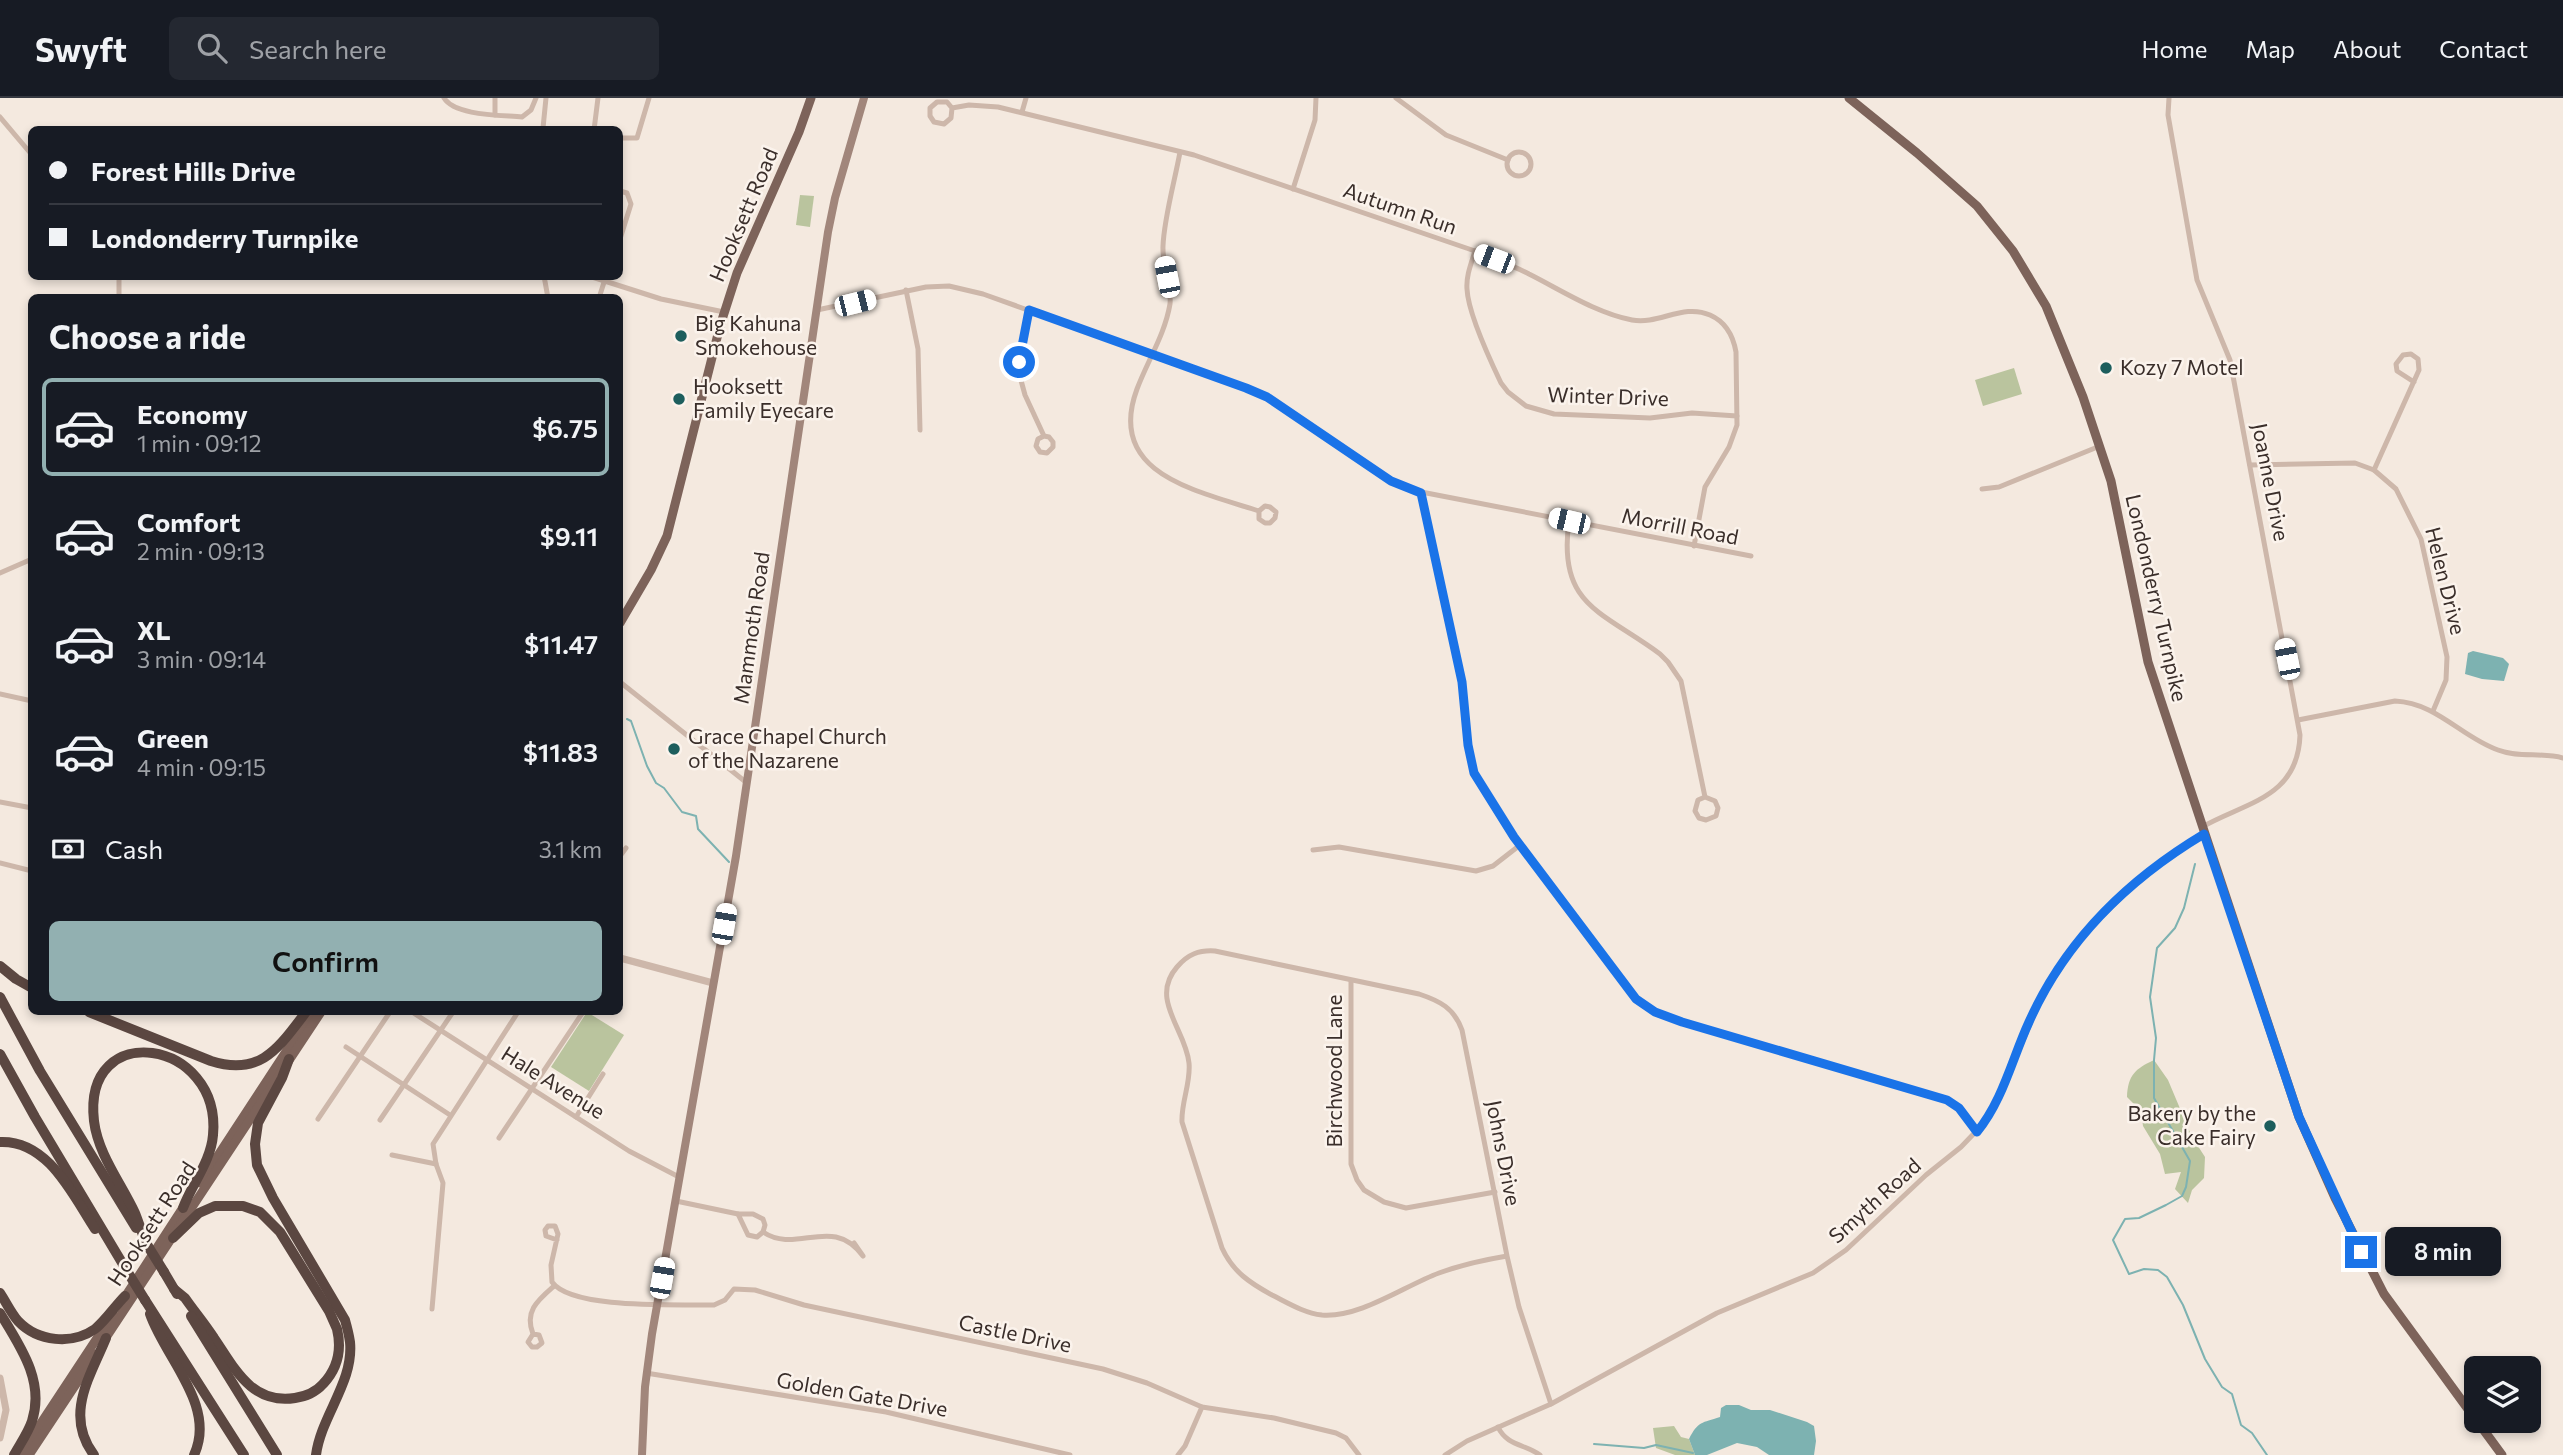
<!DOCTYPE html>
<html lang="en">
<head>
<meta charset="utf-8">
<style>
  :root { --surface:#171b24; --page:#242831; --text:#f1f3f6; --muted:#9ea1a6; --line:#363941; --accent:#92b0b1 }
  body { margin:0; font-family:Commissioner,sans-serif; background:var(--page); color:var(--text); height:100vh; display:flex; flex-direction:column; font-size:26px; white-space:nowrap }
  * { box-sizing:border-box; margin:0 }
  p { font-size:23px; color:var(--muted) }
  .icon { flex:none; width:38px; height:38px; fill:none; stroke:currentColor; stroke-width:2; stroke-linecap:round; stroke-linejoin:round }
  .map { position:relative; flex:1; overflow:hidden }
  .drawer { position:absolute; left:28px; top:196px; width:595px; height:721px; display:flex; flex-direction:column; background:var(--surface); border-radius:10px; box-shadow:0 4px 10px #0003 }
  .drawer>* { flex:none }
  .guide { position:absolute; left:28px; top:28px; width:595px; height:154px; border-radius:10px; box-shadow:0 4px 10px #0003; display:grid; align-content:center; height:154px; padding:0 21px; background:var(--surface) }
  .controls { position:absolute; left:2464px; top:1258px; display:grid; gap:14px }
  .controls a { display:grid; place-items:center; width:77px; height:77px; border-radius:10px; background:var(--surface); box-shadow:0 4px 10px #0003; font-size:35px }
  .end { position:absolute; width:32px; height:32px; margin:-16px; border:9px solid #1a73e8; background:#fff; box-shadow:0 0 0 4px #fff }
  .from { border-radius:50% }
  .bubble { position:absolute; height:49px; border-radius:10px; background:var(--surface); box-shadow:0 4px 10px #0003; font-size:23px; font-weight:600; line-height:49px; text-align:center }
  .car { position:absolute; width:21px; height:42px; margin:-21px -10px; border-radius:9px; box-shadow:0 0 5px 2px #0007; background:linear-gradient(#fff 24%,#345 0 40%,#fff 0 76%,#345 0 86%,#fff 0) }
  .guide b { display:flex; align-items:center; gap:24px; height:66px; font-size:26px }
  .guide b+b { border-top:2px solid var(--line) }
  .guide i { width:18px; height:18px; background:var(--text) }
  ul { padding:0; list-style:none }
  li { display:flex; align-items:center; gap:21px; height:98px; margin:0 14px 10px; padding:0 7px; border:4px solid transparent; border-radius:10px }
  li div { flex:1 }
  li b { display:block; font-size:26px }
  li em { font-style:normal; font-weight:600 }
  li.selected { border-color:var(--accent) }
  li>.icon { width:63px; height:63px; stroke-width:1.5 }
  h2 { padding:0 21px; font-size:32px; line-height:84px }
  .pay { display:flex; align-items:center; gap:18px; height:77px; padding:0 21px; font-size:26px }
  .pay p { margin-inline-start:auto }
  .button { display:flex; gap:14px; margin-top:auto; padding:14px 21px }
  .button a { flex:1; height:80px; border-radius:10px; background:var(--accent); color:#111; font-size:28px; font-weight:600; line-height:80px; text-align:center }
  header { display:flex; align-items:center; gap:42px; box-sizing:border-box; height:98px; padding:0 35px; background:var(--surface); border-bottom:2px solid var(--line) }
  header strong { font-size:33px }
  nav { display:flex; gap:38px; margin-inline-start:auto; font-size:24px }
  .search { width:490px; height:63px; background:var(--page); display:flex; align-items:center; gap:18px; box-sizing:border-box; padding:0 24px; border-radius:10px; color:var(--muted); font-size:26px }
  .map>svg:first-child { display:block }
  .green { fill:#bac49e }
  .water { fill:#7db2b1 }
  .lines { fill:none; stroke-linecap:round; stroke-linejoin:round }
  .stream { stroke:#7db2b1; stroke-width:2 }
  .minor { stroke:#cdb7aa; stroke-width:5 }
  .tertiary { stroke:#cdb7aa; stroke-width:7 }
  .secondary { stroke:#a1867b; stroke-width:8 }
  .primary { stroke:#7d635a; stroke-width:9 }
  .motorway { stroke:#5b4741; stroke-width:10 }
  .motorway-bridge { stroke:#5b4741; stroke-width:10 }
  .route { stroke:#1a73e8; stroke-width:9 }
  .poi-dot { fill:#1d5e5d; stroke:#fbf3ec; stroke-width:2.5 }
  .labels { text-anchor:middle; stroke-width:5; stroke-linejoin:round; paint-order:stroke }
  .street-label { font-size:21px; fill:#3a2e2a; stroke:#fbf3ec }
  .poi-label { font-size:21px; fill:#3a2e2a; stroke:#fbf3ec; text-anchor:start }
</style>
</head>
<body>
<header>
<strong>Swyft</strong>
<div class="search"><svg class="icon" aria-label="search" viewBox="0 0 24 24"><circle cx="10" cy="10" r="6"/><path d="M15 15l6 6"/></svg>Search here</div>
<nav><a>Home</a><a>Map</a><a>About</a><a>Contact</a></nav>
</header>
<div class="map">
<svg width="2563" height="1357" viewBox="0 0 2563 1357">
  <rect width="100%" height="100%" fill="#f4e9df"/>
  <g class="green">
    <polygon points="800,97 814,98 810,129 796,127"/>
    <polygon points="2014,270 2022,296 1983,308 1975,282"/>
    <polygon points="587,914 624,937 589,993 551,969"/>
    <path d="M 2154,962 L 2168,982 L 2192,1039 L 2205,1059 L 2204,1080 L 2192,1092 L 2188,1105 L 2175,1091 L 2181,1074 L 2165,1076 L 2160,1056 L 2143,1028 L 2141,1013 L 2127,999 C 2128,977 2135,971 2154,962 Z"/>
    <polygon points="1674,1328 1681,1339 1689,1341 1695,1357 1675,1357 1656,1350 1653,1330"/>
  </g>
  <g class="water">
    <polygon points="2473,553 2503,560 2509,566 2504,583 2482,581 2465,576 2468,555"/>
    <path d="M 1726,1307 L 1739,1307 L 1751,1312 L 1770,1312 L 1807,1324 L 1814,1328 L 1816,1343 L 1814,1357 L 1769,1357 L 1757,1349 L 1737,1345 L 1707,1357 L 1695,1357 L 1689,1341 C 1698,1323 1702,1325 1720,1319 L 1721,1310 Z"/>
  </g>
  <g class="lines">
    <g class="stream">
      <polyline points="627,621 631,623 647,668 656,685 664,690 682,714 696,718 698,731 729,764"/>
      <polyline points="2195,766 2184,810 2175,830 2157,850 2150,899 2156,940 2154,962 2154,1000 2190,1063 2186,1089 2182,1098 2166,1107 2139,1120 2125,1121 2113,1142 2129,1176 2144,1171 2158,1172 2167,1179 2183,1207 2205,1261 2222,1289 2232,1296 2241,1327 2252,1335 2267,1357"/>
      <polyline points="1594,1346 1644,1350 1656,1347 1693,1355"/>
    </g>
    <g class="minor">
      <path d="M 444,0 C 455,18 502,17 522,19 L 531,12 L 536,0"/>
      <polyline points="546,0 543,30 561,32"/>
      <polyline points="1396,0 1446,37 1508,62"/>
      <path d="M 2169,0 L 2168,17 L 2197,182 L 2230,262 L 2300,637 C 2298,700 2246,704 2202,729"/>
      <path d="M 952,10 L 947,4 L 937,4 L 930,10 L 930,18 L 934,24 L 944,26 L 951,20 L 952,10 L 969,7 L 998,9 L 1194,57 L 1475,153 C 1493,161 1512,167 1529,176 C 1561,192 1596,215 1632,222 C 1659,227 1683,205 1710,217 C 1726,224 1733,237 1736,254 L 1737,327 L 1729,349 L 1705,389 L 1694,448"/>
      <polyline points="1022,14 1026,0"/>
      <polyline points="495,17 495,0"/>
      <polyline points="0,19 32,57"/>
      <polyline points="594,32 598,0"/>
      <polyline points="620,40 637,40 649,0"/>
      <path d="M 1180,54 C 1175,82 1164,120 1163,148 C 1162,168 1172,187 1170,206 C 1165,236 1148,262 1137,291 C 1105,377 1199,393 1259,413 L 1259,421 L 1265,425 L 1270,425 L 1275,420 L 1276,414 L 1270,409 L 1265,408 L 1259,413"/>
      <circle cx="1519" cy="66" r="12"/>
      <polyline points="1293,91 1315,22 1316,0"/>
      <polyline points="620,93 627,95 631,106 620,141"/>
      <path d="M 1475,153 C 1471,166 1466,178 1467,191 C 1468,215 1490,262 1501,285 L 1508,294 L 1526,308 L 1554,316 L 1650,320 L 1692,315 L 1737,318"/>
      <polyline points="119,178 119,200"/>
      <polyline points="544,178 548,200"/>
      <polyline points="589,178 661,201 724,214"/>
      <polyline points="906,192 918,251 920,332"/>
      <polyline points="599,200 606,178"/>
      <polyline points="817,212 926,189 949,188 983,196 1246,290 1282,308 1391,383 1411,392 1751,458"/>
      <polyline points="1029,212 1019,275 1025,297 1044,338 1049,339 1053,344 1053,349 1047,355 1040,354 1036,348 1038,341 1044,338"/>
      <polyline points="2250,367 2355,365 2374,372 2396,391 2421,441 2447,559 2446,582 2433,613"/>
      <polyline points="2374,372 2419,272 2418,261 2411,256 2403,257 2396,266 2397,273 2414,284"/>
      <polyline points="1982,391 1999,389 2100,348"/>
      <polyline points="1421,395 1462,584 1468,647 1474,675 1514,739 1636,901 1655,914 1682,924 1947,1002 1959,1010 1977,1034"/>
      <path d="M 1569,423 C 1557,508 1602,513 1660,556 L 1668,564 L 1681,583 L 1705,699 L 1698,702 L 1695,713 L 1699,720 L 1706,722 L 1716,718 L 1718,710 L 1715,703 L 1705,699"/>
      <polyline points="0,475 32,461"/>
      <polyline points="620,584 747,685"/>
      <polyline points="0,596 32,603"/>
      <path d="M 2298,622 L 2395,603 C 2437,605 2461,639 2498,652 C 2518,660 2542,654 2563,660"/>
      <polyline points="0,704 32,710"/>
      <polyline points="1313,752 1339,749 1476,773 1493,768 1520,747"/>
      <polyline points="620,758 626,750"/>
      <polyline points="0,765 32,773"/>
      <polyline points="1351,883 1351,1066 1357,1082 1364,1092 1384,1104 1406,1110 1495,1094"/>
      <polyline points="412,914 629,1053 679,1079"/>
      <polyline points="346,949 450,1017"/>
      <polyline points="576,1019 603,976"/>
      <polyline points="318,1021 390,914"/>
      <polyline points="380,1022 453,914"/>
      <polyline points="499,1040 583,914"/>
      <polyline points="392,1057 436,1066"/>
      <polyline points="676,1103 738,1116"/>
      <polygon points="738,1116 753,1116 763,1121 765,1127 763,1134 757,1139 748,1137"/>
      <path d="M 763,1134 C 797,1157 832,1116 863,1158 L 854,1145"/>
      <path d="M 557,1142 L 546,1138 L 545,1132 L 548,1128 L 555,1128 L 558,1136 L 551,1167 L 552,1184 C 572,1212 680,1206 714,1207 L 725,1202 L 734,1191 L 755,1192 L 804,1207 L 1103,1271 L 1147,1285 L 1202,1309 L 1274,1320 L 1336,1335 L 1346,1340 L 1359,1357"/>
      <path d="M 1507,1158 C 1483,1162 1461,1167 1439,1175 C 1404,1188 1360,1220 1322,1217 C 1304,1215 1288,1205 1272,1197 C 1250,1185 1233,1174 1222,1150 L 1182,1024 C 1181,1004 1191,985 1189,965 C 1186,932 1149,901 1177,869 C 1188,856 1199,852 1215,853 L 1419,896 C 1440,903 1454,910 1462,932 L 1507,1158 L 1519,1209 L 1551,1306"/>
      <polyline points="432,1211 443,1085 436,1066 433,1046 518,914"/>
      <path d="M 533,1236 L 539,1237 L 542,1245 L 537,1249 L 532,1249 L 528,1244 L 533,1236 C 524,1213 538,1202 554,1188"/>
      <polyline points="646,1275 886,1314 1070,1357"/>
      <path d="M 1498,1329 C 1507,1348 1525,1346 1540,1357"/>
      <polyline points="1178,1357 1185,1348 1202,1309"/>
      <polyline points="1445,1357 1467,1343 1551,1306 1717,1215 1813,1175 1846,1152 1926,1077 1961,1049 1985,1024 1996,1006 2041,900 2078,842 2144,777 2204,736"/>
    </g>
    <g class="tertiary">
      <polyline points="620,860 713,885"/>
      <polyline points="0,1280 6,1312 0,1340"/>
    </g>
    <polyline class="secondary" points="642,1357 645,1289 652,1236 736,758 828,134 835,100 864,0"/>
    <g class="primary">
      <polyline points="1849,0 1917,55 1977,108 2013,153 2046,208 2083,299 2111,383 2148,564 2299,1019 2335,1100 2384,1196 2476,1322"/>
      <polyline points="620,525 651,472 667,438 720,228 737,175 799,34 811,0"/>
      <polyline points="200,1085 312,914"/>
      <polyline points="123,1202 186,1105"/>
      <polyline points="103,1244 321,914"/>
      <polyline points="2477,1323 2502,1357"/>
      <polyline points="20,1357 113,1216"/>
      <polyline points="29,1357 96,1256"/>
    </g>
    <g class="motorway">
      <polyline points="0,868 16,881 32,890"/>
      <polyline points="0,899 40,973 136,1130"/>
      <path d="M 89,914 L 211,963 C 261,979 279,949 306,914"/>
      <polyline points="0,956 35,1019 127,1173"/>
      <path d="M 289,961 L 282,980 L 258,1025 L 255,1046 L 257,1067 L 273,1100 L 345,1222 C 347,1229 349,1237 350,1244 C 354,1284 321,1318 316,1357"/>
      <path d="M 0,1044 C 48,1042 72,1096 95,1131"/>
      <path d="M 173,1140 L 199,1115 L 215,1108 L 243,1108 L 260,1114 L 280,1134 L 329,1213 L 337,1231 C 342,1252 338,1270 323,1286 C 315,1295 306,1298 295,1300 C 251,1307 234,1269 214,1240 C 205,1226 194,1213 185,1200 L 174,1191"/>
      <path d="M 146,1145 C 142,1135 139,1125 135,1115 C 121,1085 98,1056 94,1023 C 82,919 222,941 213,1037 C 211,1063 192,1086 183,1110"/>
      <polyline points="164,1174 177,1196"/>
      <path d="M 0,1195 C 6,1204 11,1215 18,1223 C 38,1244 72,1247 95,1231 C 106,1222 115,1208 125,1198"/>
      <polyline points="145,1202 244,1357"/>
      <path d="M 0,1215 C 20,1248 45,1283 32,1323 C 28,1335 20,1346 14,1357"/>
      <path d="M 150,1216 C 165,1260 217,1308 194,1357"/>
      <polyline points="191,1218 277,1357"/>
      <path d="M 94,1357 C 64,1317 90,1279 106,1240"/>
    </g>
    <g class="motorway-bridge">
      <polyline points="146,1145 164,1174"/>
      <polyline points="127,1173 145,1202"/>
    </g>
  </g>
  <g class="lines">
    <path class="route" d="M 1019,264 L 1029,212 L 1246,290 L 1267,299 L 1391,383 L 1421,395 L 1462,584 L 1468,647 L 1474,675 L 1514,739 L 1636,901 L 1655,914 L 1682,924 L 1947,1002 L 1959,1010 L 1977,1034 C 2003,1002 2012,961 2029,924 C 2065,843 2129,781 2204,736 L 2299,1019 L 2361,1154"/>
  </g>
  <g class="poi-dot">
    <circle cx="681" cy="238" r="7"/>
    <circle cx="2106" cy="270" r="7"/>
    <circle cx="679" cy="301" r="7"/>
    <circle cx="674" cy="651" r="7"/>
    <circle cx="2270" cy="1028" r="7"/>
  </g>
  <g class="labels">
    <g class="street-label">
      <text transform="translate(1400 111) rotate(19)" y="7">Autumn Run</text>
      <text transform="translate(744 117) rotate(-67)" y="7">Hooksett Road</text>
      <text transform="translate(1608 299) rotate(2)" y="7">Winter Drive</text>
      <text transform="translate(2270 384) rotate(79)" y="7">Joanne Drive</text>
      <text transform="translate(1680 429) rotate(11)" y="7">Morrill Road</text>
      <text transform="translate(2445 483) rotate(76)" y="7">Helen Drive</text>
      <text transform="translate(2156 500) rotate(77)" y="7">Londonderry Turnpike</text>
      <text transform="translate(752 530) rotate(-82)" y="7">Mammoth Road</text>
      <text transform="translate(1335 973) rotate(-90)" y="7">Birchwood Lane</text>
      <text transform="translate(553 985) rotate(32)" y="7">Hale Avenue</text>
      <text transform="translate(1503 1055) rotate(79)" y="7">Johns Drive</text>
      <text transform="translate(1875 1103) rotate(-42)" y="7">Smyth Road</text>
      <text transform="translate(152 1126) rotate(-57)" y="7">Hooksett Road</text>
      <text transform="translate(1015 1236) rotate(12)" y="7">Castle Drive</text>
      <text transform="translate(862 1297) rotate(10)" y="7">Golden Gate Drive</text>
    </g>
    <g class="poi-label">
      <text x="695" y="233">Big Kahuna<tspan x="695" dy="24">Smokehouse</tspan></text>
      <text x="2120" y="277">Kozy 7 Motel</text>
      <text x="693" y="296">Hooksett<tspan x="693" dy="24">Family Eyecare</tspan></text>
      <text x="688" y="646">Grace Chapel Church<tspan x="688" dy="24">of the Nazarene</tspan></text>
      <text x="2256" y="1023" text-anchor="end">Bakery by the<tspan x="2256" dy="24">Cake Fairy</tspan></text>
    </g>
  </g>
</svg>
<div class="controls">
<a><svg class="icon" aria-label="layers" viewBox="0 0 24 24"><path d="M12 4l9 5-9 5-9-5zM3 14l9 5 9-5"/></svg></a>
</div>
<i class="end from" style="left:1019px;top:264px"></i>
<i class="end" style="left:2361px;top:1154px"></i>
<div class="bubble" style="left:2385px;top:1129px;width:116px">8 min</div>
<i class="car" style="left:1494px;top:161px;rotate:291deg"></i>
<i class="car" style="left:1167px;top:179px;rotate:349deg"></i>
<i class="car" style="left:855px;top:205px;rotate:76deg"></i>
<i class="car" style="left:1569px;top:423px;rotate:283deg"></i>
<i class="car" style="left:2287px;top:561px;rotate:349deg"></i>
<i class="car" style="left:724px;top:826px;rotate:10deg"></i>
<i class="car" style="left:662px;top:1180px;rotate:10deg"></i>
<div class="guide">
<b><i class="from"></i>Forest Hills Drive</b>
<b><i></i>Londonderry Turnpike</b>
</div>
<section class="drawer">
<h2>Choose a ride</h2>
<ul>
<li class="selected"><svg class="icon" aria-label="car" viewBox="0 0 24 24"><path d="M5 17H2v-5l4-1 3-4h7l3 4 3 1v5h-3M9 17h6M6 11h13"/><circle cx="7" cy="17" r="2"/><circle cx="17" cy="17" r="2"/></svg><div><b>Economy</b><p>1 min · 09:12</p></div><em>$6.75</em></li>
<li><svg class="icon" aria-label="car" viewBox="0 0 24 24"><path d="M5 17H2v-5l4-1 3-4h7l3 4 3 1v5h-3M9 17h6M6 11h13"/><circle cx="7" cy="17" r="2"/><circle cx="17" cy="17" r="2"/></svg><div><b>Comfort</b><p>2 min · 09:13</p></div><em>$9.11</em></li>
<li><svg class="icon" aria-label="car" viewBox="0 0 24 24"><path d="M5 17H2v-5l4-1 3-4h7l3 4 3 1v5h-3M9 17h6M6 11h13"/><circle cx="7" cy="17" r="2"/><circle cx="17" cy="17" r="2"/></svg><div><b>XL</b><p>3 min · 09:14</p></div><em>$11.47</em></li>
<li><svg class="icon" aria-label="car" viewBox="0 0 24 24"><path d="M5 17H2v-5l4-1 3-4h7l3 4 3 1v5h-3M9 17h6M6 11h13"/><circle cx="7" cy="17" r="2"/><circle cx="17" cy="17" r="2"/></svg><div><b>Green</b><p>4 min · 09:15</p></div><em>$11.83</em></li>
</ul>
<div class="pay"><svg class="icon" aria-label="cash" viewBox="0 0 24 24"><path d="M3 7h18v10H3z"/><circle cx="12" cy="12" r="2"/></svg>Cash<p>3.1 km</p></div>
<div class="button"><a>Confirm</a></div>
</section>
</div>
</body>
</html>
